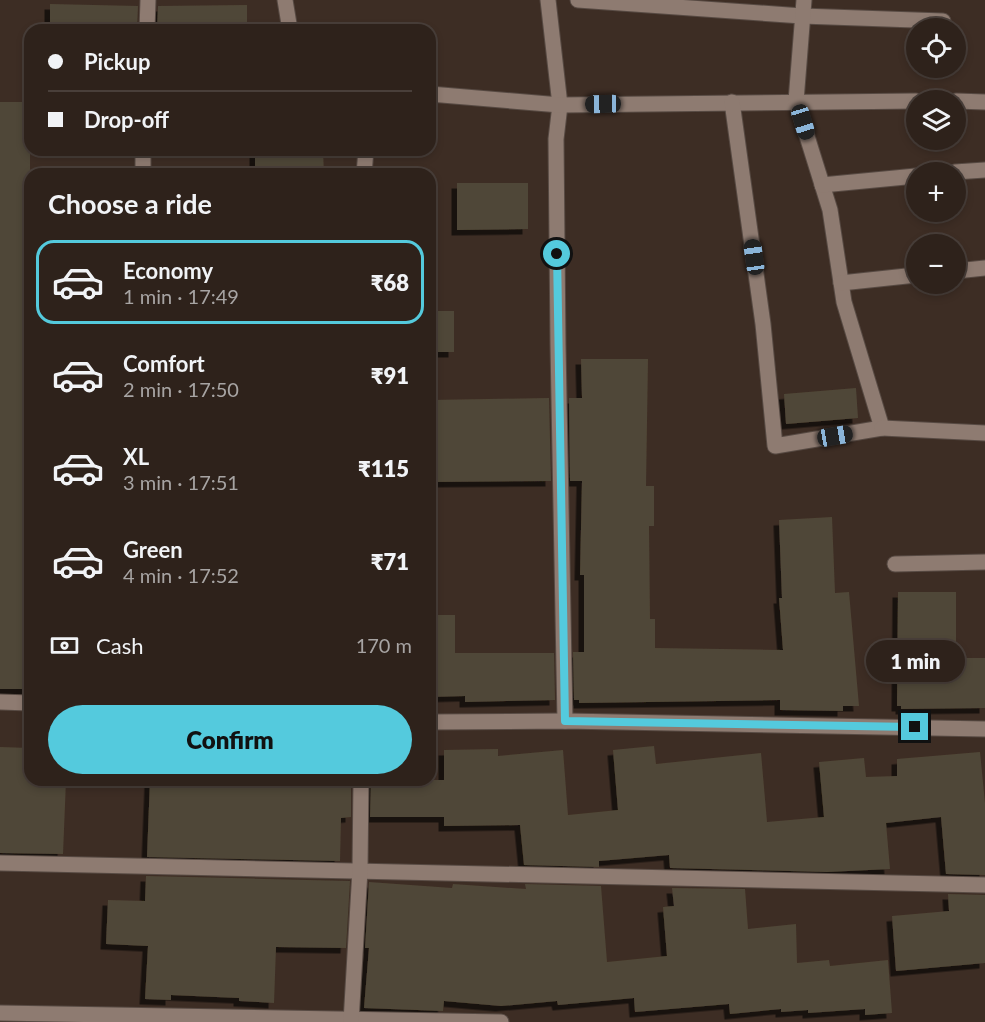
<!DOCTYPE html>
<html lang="en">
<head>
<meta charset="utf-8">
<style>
  :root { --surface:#2e221b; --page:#362a24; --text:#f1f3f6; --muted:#a7a4a3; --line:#493f3a; --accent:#54cadd }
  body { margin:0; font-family:Lato,sans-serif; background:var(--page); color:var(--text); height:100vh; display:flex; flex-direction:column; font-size:22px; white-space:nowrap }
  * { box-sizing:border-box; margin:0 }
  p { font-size:20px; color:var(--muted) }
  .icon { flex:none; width:33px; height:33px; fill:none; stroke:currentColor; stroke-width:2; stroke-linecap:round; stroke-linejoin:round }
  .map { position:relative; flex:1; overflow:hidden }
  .side { position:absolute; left:24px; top:168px; width:412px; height:618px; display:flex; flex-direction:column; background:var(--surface); border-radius:18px; box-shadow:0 3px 9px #0003,0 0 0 2px var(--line) }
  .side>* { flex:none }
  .guide { position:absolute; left:24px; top:24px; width:412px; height:132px; border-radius:18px; box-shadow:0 3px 9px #0003,0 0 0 2px var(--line); display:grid; align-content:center; height:132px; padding:0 24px; background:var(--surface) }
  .controls { position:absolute; left:906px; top:18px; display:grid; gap:12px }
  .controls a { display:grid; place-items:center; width:60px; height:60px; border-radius:50%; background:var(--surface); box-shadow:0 3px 9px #0003,0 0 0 2px var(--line); font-size:30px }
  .end { position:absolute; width:27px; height:27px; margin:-14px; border:8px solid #54cadd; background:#111; box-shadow:0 0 0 3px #111 }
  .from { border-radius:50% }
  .bubble { position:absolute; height:42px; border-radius:21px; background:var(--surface); box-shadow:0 3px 9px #0003,0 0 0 2px var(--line); font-size:20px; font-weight:800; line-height:42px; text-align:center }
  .car { position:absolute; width:18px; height:36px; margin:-18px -9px; border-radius:8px; box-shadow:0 0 4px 2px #0007; background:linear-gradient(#222 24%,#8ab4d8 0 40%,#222 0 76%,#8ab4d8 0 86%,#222 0) }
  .guide b { display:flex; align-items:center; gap:21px; height:57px; font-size:22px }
  .guide b+b { border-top:2px solid var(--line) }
  .guide i { width:15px; height:15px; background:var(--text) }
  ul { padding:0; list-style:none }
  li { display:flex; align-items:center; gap:18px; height:84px; margin:0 12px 9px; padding:0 12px; border:3px solid transparent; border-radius:18px }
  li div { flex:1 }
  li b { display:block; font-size:22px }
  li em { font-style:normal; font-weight:800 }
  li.active { border-color:var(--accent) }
  li>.icon { width:54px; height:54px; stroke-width:1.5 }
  h2 { padding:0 24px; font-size:27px; line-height:72px }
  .pay { display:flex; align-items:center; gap:15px; height:66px; padding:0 24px; font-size:22px }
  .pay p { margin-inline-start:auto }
  .cta { display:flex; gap:12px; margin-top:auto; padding:12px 24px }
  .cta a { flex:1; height:69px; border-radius:36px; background:var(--accent); color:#111; font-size:24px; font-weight:800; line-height:69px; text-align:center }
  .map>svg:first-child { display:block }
  .building { fill:#504737; filter:url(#shadow) }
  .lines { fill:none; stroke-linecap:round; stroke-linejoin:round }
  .minor-casing { stroke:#574a43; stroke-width:17 }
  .minor { stroke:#8e7b71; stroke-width:15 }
  .route { stroke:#54cadd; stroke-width:8 }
</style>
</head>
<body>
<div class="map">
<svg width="985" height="1022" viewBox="0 0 985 1022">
  <defs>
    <filter id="shadow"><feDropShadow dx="-5.5" dy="5.5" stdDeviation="0" flood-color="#0009"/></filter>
  </defs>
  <rect width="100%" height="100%" fill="#3d2d24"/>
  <g class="building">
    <polygon points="50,4 138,6 137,30 50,30"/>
    <polygon points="247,5 247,30 157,30 158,6"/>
    <rect x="0" y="102" width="30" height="587"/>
    <polygon points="255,150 323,150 324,174 255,174"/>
    <polygon points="457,183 528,183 528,229 457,230"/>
    <rect x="430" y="311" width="24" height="41"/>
    <polygon points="581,359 648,359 646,486 654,486 654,526 649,526 650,619 655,619 655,648 783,650 779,598 782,598 779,520 832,517 835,593 849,592 859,706 843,706 843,711 780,710 780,700 579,703 579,700 574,700 573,652 584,652 584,575 580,575 582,481 570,481 569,398 582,398"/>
    <polygon points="856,388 858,418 786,424 784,394"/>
    <polygon points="549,398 551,481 430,482 430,400"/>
    <polygon points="898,592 956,592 956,658 985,658 985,708 901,709 901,706 897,706"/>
    <polygon points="430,615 455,615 455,653 554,653 555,700 465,702 465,696 430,697"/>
    <polygon points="654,746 656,764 761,753 767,822 824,817 819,762 864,758 866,777 897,776 897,759 980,752 985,803 985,875 946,874 941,817 886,823 890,869 827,872 670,868 669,855 599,861 599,867 524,865 520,825 444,826 444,817 370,817 371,780 444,780 444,750 498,749 498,756 563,750 568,815 618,810 613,750"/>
    <polygon points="0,747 30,748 30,780 66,780 63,854 0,853"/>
    <polygon points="150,780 351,780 351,817 341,818 340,861 147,857"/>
    <polygon points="146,876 350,881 346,948 276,947 274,1003 239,1001 239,998 171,995 171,1000 145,999 148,946 106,944 108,900 145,901"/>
    <polygon points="369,882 452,888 453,884 526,889 525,884 601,886 607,962 667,956 663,907 674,906 672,888 745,889 748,929 796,924 797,963 829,960 830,966 888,960 892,1013 865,1015 865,1009 808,1013 808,1010 781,1012 781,1009 730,1014 729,1004 635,1012 634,998 558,1005 557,1001 501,1006 444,1001 443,1011 364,1008 369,948 365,948"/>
    <polygon points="948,894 985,895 985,963 896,971 892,916 949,911"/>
  </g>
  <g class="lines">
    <g class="minor-casing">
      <g id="minor">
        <polyline points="285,0 290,30"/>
        <polyline points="548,0 560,105 556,139 558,345 565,721"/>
        <polyline points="578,0 802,16 943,21"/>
        <polyline points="147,30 148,0"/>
        <polyline points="430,94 560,105 916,101"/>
        <polyline points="956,101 985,102"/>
        <polyline points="732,102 763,324 775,446 882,428 844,302 830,210 796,101 804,0"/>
        <polyline points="955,172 985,170"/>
        <polyline points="143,174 143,150"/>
        <polyline points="364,174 366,150"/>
        <polyline points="822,185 916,176"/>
        <polyline points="956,271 985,268"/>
        <polyline points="841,283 916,275"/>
        <polyline points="882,428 985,433"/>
        <polyline points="895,564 985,562"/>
        <polyline points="0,702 30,703"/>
        <polyline points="430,722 565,721 985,729"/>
        <polyline points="0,863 985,885"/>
        <polyline points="0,1013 501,1022"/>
        <polyline points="351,1022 360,870 361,780"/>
      </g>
    </g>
    <use href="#minor" class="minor"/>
  </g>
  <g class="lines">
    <polyline class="route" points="557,254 565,721 915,727"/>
  </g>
</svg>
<div class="controls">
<a><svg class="icon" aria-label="locate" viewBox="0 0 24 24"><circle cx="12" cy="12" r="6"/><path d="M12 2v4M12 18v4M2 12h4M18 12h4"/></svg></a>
<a><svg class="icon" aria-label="layers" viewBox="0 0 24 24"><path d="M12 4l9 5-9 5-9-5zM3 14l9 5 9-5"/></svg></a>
<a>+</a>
<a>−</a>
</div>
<i class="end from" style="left:557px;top:254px"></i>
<i class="end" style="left:915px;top:727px"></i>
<div class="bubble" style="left:866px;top:640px;width:99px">1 min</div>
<i class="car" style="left:603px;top:104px;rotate:269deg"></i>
<i class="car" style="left:803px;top:122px;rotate:163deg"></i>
<i class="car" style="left:754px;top:257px;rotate:352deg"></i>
<i class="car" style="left:835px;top:436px;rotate:80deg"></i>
<div class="guide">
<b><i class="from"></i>Pickup</b>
<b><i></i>Drop-off</b>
</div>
<section class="side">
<h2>Choose a ride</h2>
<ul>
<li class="active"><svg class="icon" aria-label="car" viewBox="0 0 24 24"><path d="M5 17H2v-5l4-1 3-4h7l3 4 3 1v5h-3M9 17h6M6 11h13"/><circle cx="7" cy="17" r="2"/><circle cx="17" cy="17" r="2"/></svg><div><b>Economy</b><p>1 min · 17:49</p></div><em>₹68</em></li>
<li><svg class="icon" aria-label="car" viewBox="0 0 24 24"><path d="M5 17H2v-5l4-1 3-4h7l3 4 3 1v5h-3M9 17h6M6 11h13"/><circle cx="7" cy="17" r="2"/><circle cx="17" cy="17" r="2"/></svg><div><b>Comfort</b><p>2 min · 17:50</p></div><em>₹91</em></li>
<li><svg class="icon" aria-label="car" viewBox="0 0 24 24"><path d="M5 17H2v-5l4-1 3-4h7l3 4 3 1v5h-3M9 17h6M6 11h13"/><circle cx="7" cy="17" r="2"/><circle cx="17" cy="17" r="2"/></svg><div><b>XL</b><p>3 min · 17:51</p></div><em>₹115</em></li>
<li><svg class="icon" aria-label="car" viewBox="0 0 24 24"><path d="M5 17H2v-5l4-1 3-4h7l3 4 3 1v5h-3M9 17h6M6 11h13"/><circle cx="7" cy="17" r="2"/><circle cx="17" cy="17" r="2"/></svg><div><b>Green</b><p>4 min · 17:52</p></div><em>₹71</em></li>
</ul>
<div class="pay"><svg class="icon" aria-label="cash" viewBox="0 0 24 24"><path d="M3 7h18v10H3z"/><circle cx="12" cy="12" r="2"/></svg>Cash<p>170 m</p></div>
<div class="cta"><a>Confirm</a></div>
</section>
</div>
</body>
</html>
